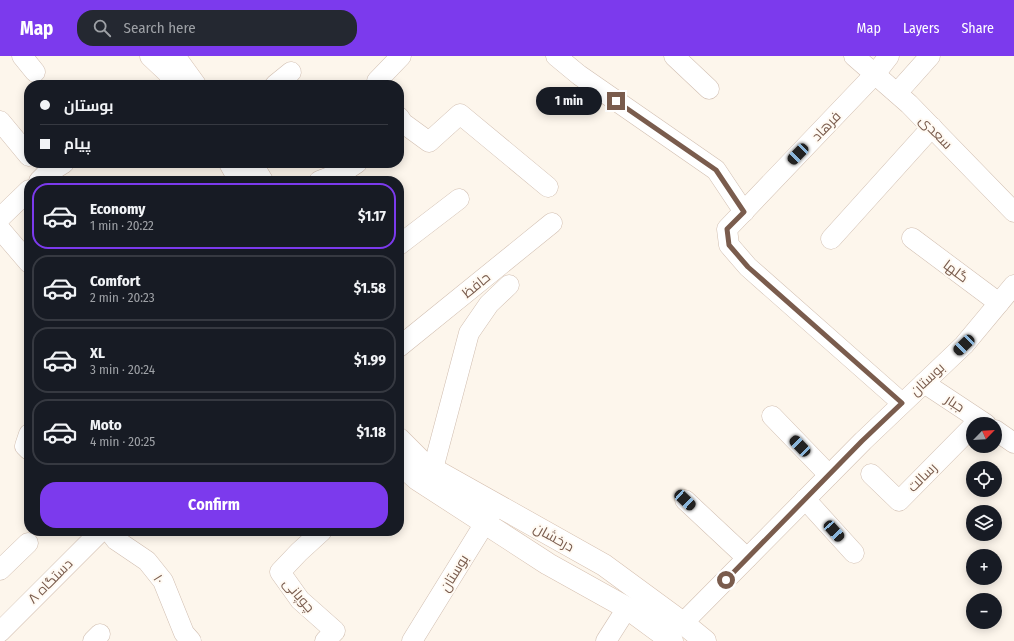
<!DOCTYPE html>
<html lang="en">
<head>
<meta charset="utf-8">
<style>
  :root { --surface:#171b24; --page:#242831; --text:#f1f3f6; --muted:#9ea1a6; --line:#363941; --accent:#7c3aed }
  body { margin:0; font-family:"Fira Sans Condensed",Cairo,sans-serif; background:var(--page); color:var(--text); height:100vh; display:flex; flex-direction:column; font-size:15px; white-space:nowrap }
  * { box-sizing:border-box; margin:0 }
  p { font-size:13px; color:var(--muted) }
  .icon { flex:none; width:22px; height:22px; fill:none; stroke:currentColor; stroke-width:2; stroke-linecap:round; stroke-linejoin:round }
  .map { position:relative; flex:1; overflow:hidden }
  .side { position:absolute; left:24px; top:120px; width:380px; height:360px; display:flex; flex-direction:column; background:var(--surface); border-radius:16px; box-shadow:0 2px 10px #0003 }
  .side>* { flex:none }
  .guide { position:absolute; left:24px; top:24px; width:380px; height:88px; border-radius:16px; box-shadow:0 2px 10px #0003; display:grid; align-content:center; height:88px; padding:0 16px; background:var(--surface) }
  .needle { width:26px; rotate:65deg }
  .fabs { position:absolute; left:966px; top:361px; display:grid; gap:8px }
  .fabs a { display:grid; place-items:center; width:36px; height:36px; border-radius:50%; background:var(--surface); box-shadow:0 2px 10px #0003; font-size:20px }
  .end { position:absolute; width:18px; height:18px; margin:-9px; border:5px solid #7a5c4d; background:#fff; box-shadow:0 0 0 2px #fff }
  .from { border-radius:50% }
  .bubble { position:absolute; height:28px; border-radius:14px; background:var(--surface); box-shadow:0 2px 10px #0003; font-size:13px; font-weight:700; line-height:28px; text-align:center }
  .car { position:absolute; width:12px; height:24px; margin:-12px -6px; border-radius:5px; box-shadow:0 0 3px 1px #0007; background:linear-gradient(#222 24%,#8ab4d8 0 40%,#222 0 76%,#8ab4d8 0 86%,#222 0) }
  .guide b { display:flex; align-items:center; gap:14px; height:38px; font-size:15px }
  .guide b+b { border-top:1px solid var(--line) }
  .guide i { width:10px; height:10px; background:var(--text) }
  ul { padding:7px 0 0; list-style:none }
  li { display:flex; align-items:center; gap:12px; height:66px; margin:0 8px 6px; padding:0 8px; border:2px solid var(--line); border-radius:16px }
  li div { flex:1 }
  li b { display:block; font-size:15px }
  li em { font-style:normal; font-weight:700 }
  li.active { border-color:var(--accent) }
  li>.icon { width:36px; height:36px; stroke-width:1.5 }
  .cta { display:flex; gap:8px; margin-top:auto; padding:8px 16px }
  .cta a { flex:1; height:46px; border-radius:16px; background:var(--accent); color:#fff; font-size:16px; font-weight:700; line-height:46px; text-align:center }
  header { display:flex; align-items:center; gap:24px; box-sizing:border-box; height:56px; padding:0 20px; background:var(--accent); color:#fff }
  header strong { font-size:19px }
  nav { display:flex; gap:22px; margin-inline-start:auto; font-size:14px }
  .search { width:280px; height:36px; background:var(--page); display:flex; align-items:center; gap:10px; box-sizing:border-box; padding:0 14px; border-radius:16px; color:var(--muted); font-size:15px }
  .map>svg:first-child { display:block }
  .lines { fill:none; stroke-linecap:round; stroke-linejoin:round }
  .minor-casing { stroke:#d1beb0; stroke-width:21 }
  .secondary-casing { stroke:#d6c0b0; stroke-width:23 }
  .minor { stroke:#fff; stroke-width:20 }
  .secondary { stroke:#fff; stroke-width:22 }
  .route { stroke:#7a5c4d; stroke-width:5 }
  .labels { text-anchor:middle; stroke-width:4; stroke-linejoin:round; paint-order:stroke }
  .street-label { font-size:14px; fill:#7a5c4d; stroke:#fffaf3 }
</style>
</head>
<body>
<header>
<strong>Map</strong>
<div class="search"><svg class="icon" aria-label="search" viewBox="0 0 24 24"><circle cx="10" cy="10" r="6"/><path d="M15 15l6 6"/></svg>Search here</div>
<nav><a>Map</a><a>Layers</a><a>Share</a></nav>
</header>
<div class="map">
<svg width="1014" height="585" viewBox="0 0 1014 585">
  <rect width="100%" height="100%" fill="#fdf6ec"/>
  <g class="lines">
    <g class="minor-casing">
      <g id="minor">
        <polyline points="22,0 35,16"/>
        <polyline points="556,0 579,19 716,114 744,156"/>
        <polyline points="674,0 709,33"/>
        <polyline points="854,0 909,48 1014,156"/>
        <polyline points="889,0 875,18 727,173 729,189 748,211 902,347"/>
        <polyline points="275,29 291,16"/>
        <polyline points="378,29 377,25 401,0"/>
        <polyline points="897,37 930,0"/>
        <polyline points="399,61 403,67 429,86 460,58 548,131"/>
        <polyline points="0,65 29,100"/>
        <polyline points="39,125 45,119 64,107"/>
        <polyline points="319,125 345,115 357,107"/>
        <polyline points="0,162 29,134"/>
        <polyline points="0,173 29,207"/>
        <polyline points="912,182 999,247"/>
        <polyline points="831,183 932,71"/>
        <polyline points="399,189 459,143"/>
        <polyline points="399,291 552,167"/>
        <polyline points="924,327 986,368"/>
        <polyline points="772,360 829,419"/>
        <polyline points="995,374 1014,387"/>
        <polyline points="29,378 25,390 29,394"/>
        <polyline points="433,413 469,277 489,248 509,229"/>
        <polyline points="871,418 899,445 973,370"/>
        <polyline points="805,443 854,497"/>
        <polyline points="685,444 747,502"/>
        <polyline points="109,475 116,484 147,505 163,525 184,577 191,585"/>
        <polyline points="322,475 299,496 280,516 300,544 335,575 325,585"/>
        <polyline points="0,514 28,487"/>
        <polyline points="683,567 863,385 964,289 1014,229"/>
        <polyline points="0,576 101,475"/>
        <polyline points="93,585 100,578"/>
        <polyline points="412,585 493,454"/>
        <polyline points="606,585 627,552"/>
      </g>
    </g>
    <g class="secondary-casing">
      <g id="secondary">
        <polyline points="151,0 168,16 177,29"/>
        <polyline points="174,0 195,29"/>
        <polyline points="230,107 240,125"/>
        <polyline points="251,107 262,125"/>
        <polyline points="399,383 424,408 604,509 683,567 705,585"/>
        <polyline points="399,407 417,423 548,508 627,552 672,585"/>
      </g>
    </g>
    <use href="#minor" class="minor"/>
    <use href="#secondary" class="secondary"/>
  </g>
  <g class="lines">
    <polyline class="route" points="616,45 716,114 744,156 727,173 729,189 748,211 902,347 862,385 726,524"/>
  </g>
  <g class="labels">
    <g class="street-label">
      <text transform="translate(826 70) rotate(-46)" y="5">فرهاد</text>
      <text transform="translate(936 76) rotate(46)" y="5">سعدی</text>
      <text transform="translate(956 215) rotate(37)" y="5">گلها</text>
      <text transform="translate(476 229) rotate(-39)" y="5">حافظ</text>
      <text transform="translate(927 323) rotate(-43)" y="5">بوستان</text>
      <text transform="translate(955 347) rotate(34)" y="5">جبار</text>
      <text transform="translate(922 421) rotate(-45)" y="5">رسالت</text>
      <text transform="translate(554 481) rotate(29)" y="5">درخشان</text>
      <text transform="translate(454 517) rotate(-58)" y="5">بوستان</text>
      <text transform="translate(159 523) rotate(58)" y="5">۱۰</text>
      <text transform="translate(50 525) rotate(-45)" y="5">۸ دستگاه</text>
      <text transform="translate(299 539) rotate(49)" y="5">چوپانی</text>
    </g>
  </g>
</svg>
<div class="fabs">
<a><svg class="needle" viewBox="-14 -14 28 28"><path d="M0-13l5 13h-10z" fill="#e53935"/><path d="M0 13l5-13h-10z" fill="#9ea1a6"/></svg></a>
<a><svg class="icon" aria-label="locate" viewBox="0 0 24 24"><circle cx="12" cy="12" r="6"/><path d="M12 2v4M12 18v4M2 12h4M18 12h4"/></svg></a>
<a><svg class="icon" aria-label="layers" viewBox="0 0 24 24"><path d="M12 4l9 5-9 5-9-5zM3 14l9 5 9-5"/></svg></a>
<a>+</a>
<a>−</a>
</div>
<i class="end from" style="left:726px;top:524px"></i>
<i class="end" style="left:616px;top:45px"></i>
<div class="bubble" style="left:536px;top:31px;width:66px">1 min</div>
<i class="car" style="left:798px;top:98px;rotate:224deg"></i>
<i class="car" style="left:964px;top:289px;rotate:226deg"></i>
<i class="car" style="left:800px;top:390px;rotate:316deg"></i>
<i class="car" style="left:685px;top:444px;rotate:133deg"></i>
<i class="car" style="left:834px;top:475px;rotate:138deg"></i>
<div class="guide">
<b><i class="from"></i>بوستان</b>
<b><i></i>پیام</b>
</div>
<section class="side">
<ul>
<li class="active"><svg class="icon" aria-label="car" viewBox="0 0 24 24"><path d="M5 17H2v-5l4-1 3-4h7l3 4 3 1v5h-3M9 17h6M6 11h13"/><circle cx="7" cy="17" r="2"/><circle cx="17" cy="17" r="2"/></svg><div><b>Economy</b><p>1 min · 20:22</p></div><em>$1.17</em></li>
<li><svg class="icon" aria-label="car" viewBox="0 0 24 24"><path d="M5 17H2v-5l4-1 3-4h7l3 4 3 1v5h-3M9 17h6M6 11h13"/><circle cx="7" cy="17" r="2"/><circle cx="17" cy="17" r="2"/></svg><div><b>Comfort</b><p>2 min · 20:23</p></div><em>$1.58</em></li>
<li><svg class="icon" aria-label="car" viewBox="0 0 24 24"><path d="M5 17H2v-5l4-1 3-4h7l3 4 3 1v5h-3M9 17h6M6 11h13"/><circle cx="7" cy="17" r="2"/><circle cx="17" cy="17" r="2"/></svg><div><b>XL</b><p>3 min · 20:24</p></div><em>$1.99</em></li>
<li><svg class="icon" aria-label="car" viewBox="0 0 24 24"><path d="M5 17H2v-5l4-1 3-4h7l3 4 3 1v5h-3M9 17h6M6 11h13"/><circle cx="7" cy="17" r="2"/><circle cx="17" cy="17" r="2"/></svg><div><b>Moto</b><p>4 min · 20:25</p></div><em>$1.18</em></li>
</ul>
<div class="cta"><a>Confirm</a></div>
</section>
</div>
</body>
</html>
